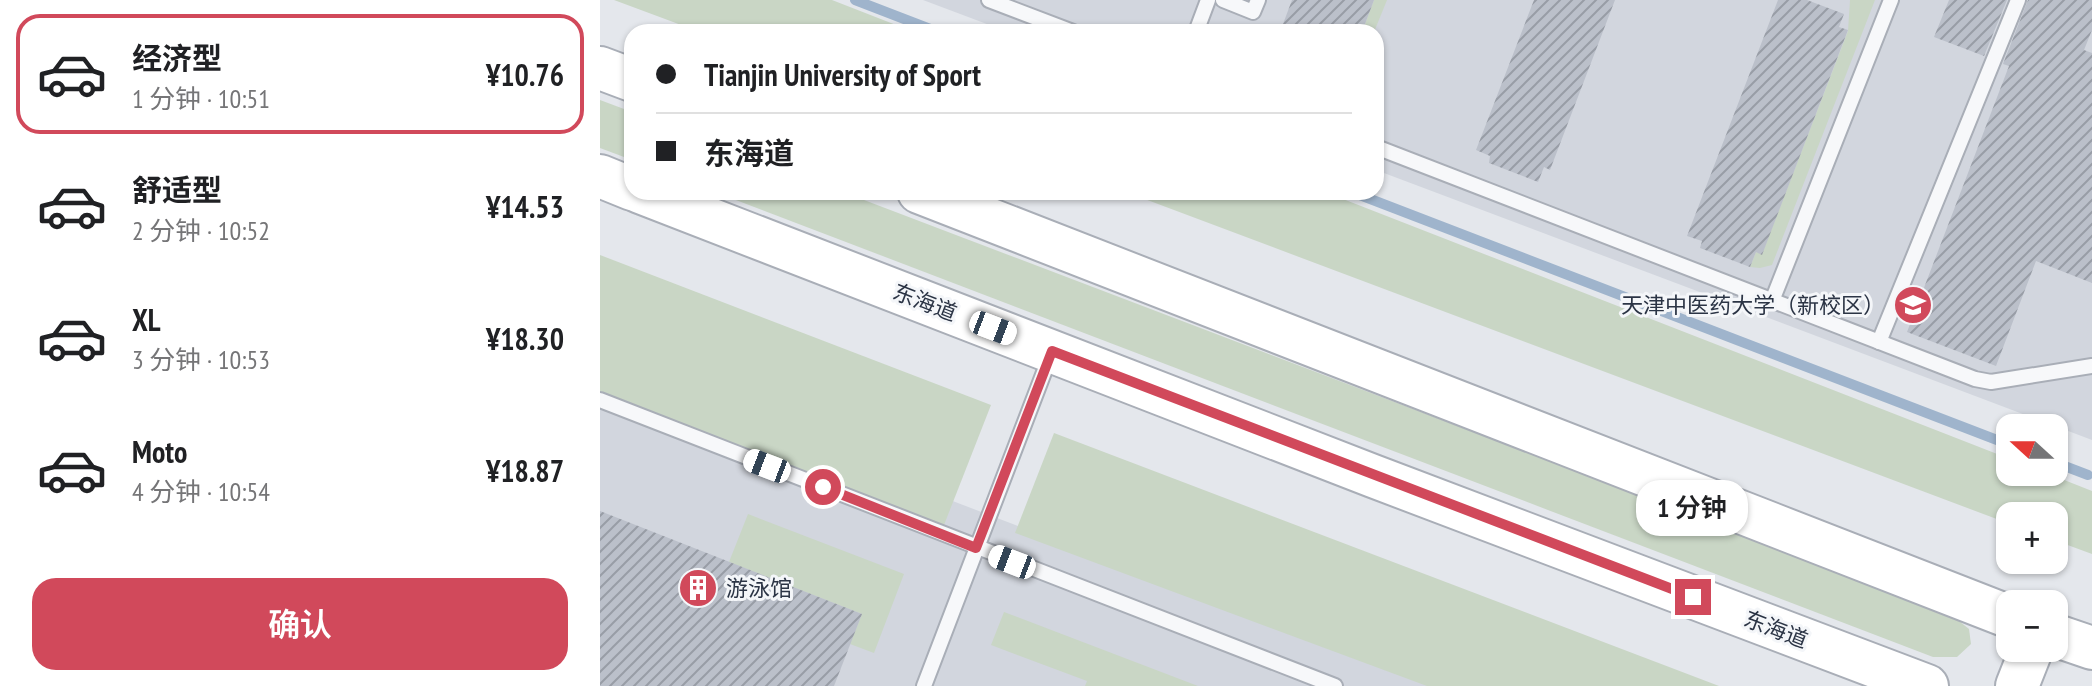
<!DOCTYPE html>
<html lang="zh">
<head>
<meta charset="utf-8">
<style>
  :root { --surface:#fff; --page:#f2f2f2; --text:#202124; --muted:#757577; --line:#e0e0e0; --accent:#d1495b }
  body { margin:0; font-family:"PT Sans Narrow","Noto Sans SC",sans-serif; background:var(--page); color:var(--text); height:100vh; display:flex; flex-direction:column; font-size:30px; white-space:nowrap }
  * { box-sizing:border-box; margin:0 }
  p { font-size:26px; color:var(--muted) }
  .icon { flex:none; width:44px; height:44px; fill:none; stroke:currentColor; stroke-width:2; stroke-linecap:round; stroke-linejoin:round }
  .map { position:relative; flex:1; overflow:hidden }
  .side { display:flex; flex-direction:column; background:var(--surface); width:600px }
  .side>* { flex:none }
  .guide { position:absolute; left:24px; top:24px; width:760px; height:176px; border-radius:24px; box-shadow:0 2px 6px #0004; display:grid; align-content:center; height:176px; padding:0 32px; background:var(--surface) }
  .needle { width:52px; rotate:291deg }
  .tools { position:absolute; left:1396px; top:414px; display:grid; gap:16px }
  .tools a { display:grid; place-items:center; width:72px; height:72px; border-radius:16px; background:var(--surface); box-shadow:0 2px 6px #0004; font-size:40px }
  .end { position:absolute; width:36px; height:36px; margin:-18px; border:10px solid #d1495b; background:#fff; box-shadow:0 0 0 4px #fff }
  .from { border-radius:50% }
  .bubble { position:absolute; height:56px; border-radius:24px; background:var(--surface); box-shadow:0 2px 6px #0004; font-size:26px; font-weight:600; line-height:56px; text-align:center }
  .car { position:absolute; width:24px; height:48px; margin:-24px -12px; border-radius:10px; box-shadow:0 0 6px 2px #0007; background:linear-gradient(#fff 24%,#345 0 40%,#fff 0 76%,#345 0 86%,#fff 0) }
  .guide b { display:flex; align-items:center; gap:28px; height:76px; font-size:30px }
  .guide b+b { border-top:2px solid var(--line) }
  .guide i { width:20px; height:20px; background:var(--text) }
  ul { padding:14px 0 0; list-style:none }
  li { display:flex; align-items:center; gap:24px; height:120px; margin:0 16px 12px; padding:0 16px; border:4px solid transparent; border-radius:24px }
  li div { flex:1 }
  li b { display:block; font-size:30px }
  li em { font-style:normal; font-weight:600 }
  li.on { border-color:var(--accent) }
  li>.icon { width:72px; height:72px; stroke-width:1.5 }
  .cta { display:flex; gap:16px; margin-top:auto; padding:16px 32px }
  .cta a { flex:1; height:92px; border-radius:24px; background:var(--accent); color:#fff; font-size:32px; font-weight:600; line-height:92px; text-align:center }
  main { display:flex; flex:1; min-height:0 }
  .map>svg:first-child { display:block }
  .built { fill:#d2d6de }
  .grass { fill:#c9d6c5 }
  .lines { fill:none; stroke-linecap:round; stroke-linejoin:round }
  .stream { stroke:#9fb4cc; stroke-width:10 }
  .building { fill:url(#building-hatch) }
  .service-casing { stroke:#a9aeb7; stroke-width:18 }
  .secondary-casing { stroke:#a9aeb7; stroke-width:46 }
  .service { stroke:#f7f8fa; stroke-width:14 }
  .secondary { stroke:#fff; stroke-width:42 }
  .route { stroke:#d1495b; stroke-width:10 }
  .labels { text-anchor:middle; stroke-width:6; stroke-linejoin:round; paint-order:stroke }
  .street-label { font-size:22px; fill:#2b3445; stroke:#f4f6f9 }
  .poi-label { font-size:22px; fill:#2b3445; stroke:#f4f6f9; text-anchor:end }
</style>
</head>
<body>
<main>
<section class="side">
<ul>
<li class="on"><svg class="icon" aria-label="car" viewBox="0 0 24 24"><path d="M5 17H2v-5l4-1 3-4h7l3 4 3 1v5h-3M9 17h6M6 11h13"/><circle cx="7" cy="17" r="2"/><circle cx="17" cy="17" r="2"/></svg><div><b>经济型</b><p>1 分钟 · 10:51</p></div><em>¥10.76</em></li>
<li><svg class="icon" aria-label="car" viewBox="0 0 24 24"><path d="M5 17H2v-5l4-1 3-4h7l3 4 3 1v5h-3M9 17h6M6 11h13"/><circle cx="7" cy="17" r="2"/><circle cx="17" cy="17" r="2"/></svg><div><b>舒适型</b><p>2 分钟 · 10:52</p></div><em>¥14.53</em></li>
<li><svg class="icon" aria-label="car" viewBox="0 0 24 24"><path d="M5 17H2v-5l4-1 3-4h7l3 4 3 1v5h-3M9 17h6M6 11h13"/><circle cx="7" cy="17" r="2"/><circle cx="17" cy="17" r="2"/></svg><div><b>XL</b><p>3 分钟 · 10:53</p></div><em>¥18.30</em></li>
<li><svg class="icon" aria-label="car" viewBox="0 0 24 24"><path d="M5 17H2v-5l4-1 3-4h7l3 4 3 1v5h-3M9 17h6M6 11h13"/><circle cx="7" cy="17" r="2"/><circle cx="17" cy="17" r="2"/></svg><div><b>Moto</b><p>4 分钟 · 10:54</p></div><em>¥18.87</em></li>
</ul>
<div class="cta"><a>确认</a></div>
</section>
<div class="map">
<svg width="1492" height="686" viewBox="0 0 1492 686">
  <defs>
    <pattern id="building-hatch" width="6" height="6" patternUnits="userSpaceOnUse" patternTransform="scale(2)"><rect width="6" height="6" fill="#bbc0ca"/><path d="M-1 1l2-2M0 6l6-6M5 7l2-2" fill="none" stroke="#989da6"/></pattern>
  </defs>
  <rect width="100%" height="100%" fill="#e4e7ec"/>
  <g class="built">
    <polygon points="323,0 1492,0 1492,440 776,170 776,32 408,32"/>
    <polygon points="0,366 836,686 0,686"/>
  </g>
  <g class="grass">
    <polygon points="14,0 232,0 314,32 100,32"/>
    <polygon points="774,0 787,0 774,32 762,32"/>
    <polygon points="1250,0 1275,0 1172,265 1160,268 1150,267 1156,252 1162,254 1248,31"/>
    <polygon points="0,100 32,112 32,160 0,148"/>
    <polygon points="115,192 243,192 1349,613 1369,629 1371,644 1357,657 1333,657"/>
    <polygon points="526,192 725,192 1410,459 1410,472 1444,472 1492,491 1492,554 1454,540 1454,516 1410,516 1410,524"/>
    <polygon points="0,255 391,405 344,525 0,391"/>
    <polygon points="454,433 1119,686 827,686 415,533"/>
    <polygon points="148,514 304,574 274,653 250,644 262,614 129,562"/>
    <polygon points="404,612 598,686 485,686 487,681 391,645"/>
  </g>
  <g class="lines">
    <g class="stream">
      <polyline points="255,0 338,32"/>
      <polyline points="752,192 1410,445"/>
      <polyline points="1454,462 1488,475"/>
    </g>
  </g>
  <g class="building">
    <polygon points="692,0 774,0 762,32 680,32"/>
    <polygon points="934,0 1015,0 950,170 944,167 938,182 889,163 890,156 876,150"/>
    <polygon points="1178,0 1207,0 1244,14 1239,27 1248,30 1162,255 1156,252 1150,267 1100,248 1102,241 1087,236"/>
    <polygon points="1349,0 1407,0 1384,56 1334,37"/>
    <polygon points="1428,0 1492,0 1492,30 1484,50 1492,53 1492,283 1436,261 1396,366 1307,332 1409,66 1403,64"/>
    <polygon points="0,511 262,614 234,686 0,686"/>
  </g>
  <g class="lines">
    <g class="service-casing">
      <g id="service">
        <polyline points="389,0 473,32"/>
        <polyline points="623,0 653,12 658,0"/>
        <polyline points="596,32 608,0"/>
        <polyline points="776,147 1375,379 1391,382 1492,366"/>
        <polyline points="1172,301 1291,0"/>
        <polyline points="1279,342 1418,0"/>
        <polyline points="0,400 735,686"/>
        <polyline points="324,686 451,354"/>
      </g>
    </g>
    <g class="secondary-casing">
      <g id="secondary">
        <polyline points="0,68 32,80"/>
        <polyline points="0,176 32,189"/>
        <polyline points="40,192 773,476 1327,686"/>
        <polyline points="319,192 1410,617"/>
        <polyline points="1454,635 1492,648"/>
        <polyline points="1417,686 1432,648"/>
      </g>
    </g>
    <use href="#service" class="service"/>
    <use href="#secondary" class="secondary"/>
  </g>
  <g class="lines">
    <polyline class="route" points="223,487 376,548 452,351 1093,597"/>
  </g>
  <defs>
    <g id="university-disc" transform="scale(2)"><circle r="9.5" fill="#d1495b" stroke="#f4f6f9"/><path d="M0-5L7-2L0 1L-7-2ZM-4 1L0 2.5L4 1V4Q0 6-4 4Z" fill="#fff"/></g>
    <g id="building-disc" transform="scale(2)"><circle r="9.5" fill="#d1495b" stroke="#f4f6f9"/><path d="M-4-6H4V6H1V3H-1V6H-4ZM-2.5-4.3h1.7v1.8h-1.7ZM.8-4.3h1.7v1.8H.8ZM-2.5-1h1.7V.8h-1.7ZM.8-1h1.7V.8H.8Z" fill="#fff"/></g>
  </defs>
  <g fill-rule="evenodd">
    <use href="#university-disc" x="1313" y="305"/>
    <use href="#building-disc" x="98" y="588"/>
  </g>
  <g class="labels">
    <g class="street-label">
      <text transform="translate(325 302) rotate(21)" y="8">东海道</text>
      <text transform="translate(1176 629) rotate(21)" y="8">东海道</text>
    </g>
    <g class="poi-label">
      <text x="1285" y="313">天津中医药大学（新校区）</text>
      <text x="126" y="596" text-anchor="start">游泳馆</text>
    </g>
  </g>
</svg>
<div class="tools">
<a><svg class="needle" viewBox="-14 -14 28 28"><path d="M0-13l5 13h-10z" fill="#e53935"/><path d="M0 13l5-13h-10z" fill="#757577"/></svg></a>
<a>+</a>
<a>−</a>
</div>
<i class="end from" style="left:223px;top:487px"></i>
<i class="end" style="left:1093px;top:597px"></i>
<div class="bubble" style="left:1036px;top:480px;width:112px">1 分钟</div>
<i class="car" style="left:393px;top:328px;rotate:111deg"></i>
<i class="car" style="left:167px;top:466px;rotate:291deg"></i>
<i class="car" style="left:412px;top:562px;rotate:291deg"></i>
<div class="guide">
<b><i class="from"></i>Tianjin University of Sport</b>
<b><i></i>东海道</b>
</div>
</div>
</main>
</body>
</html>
